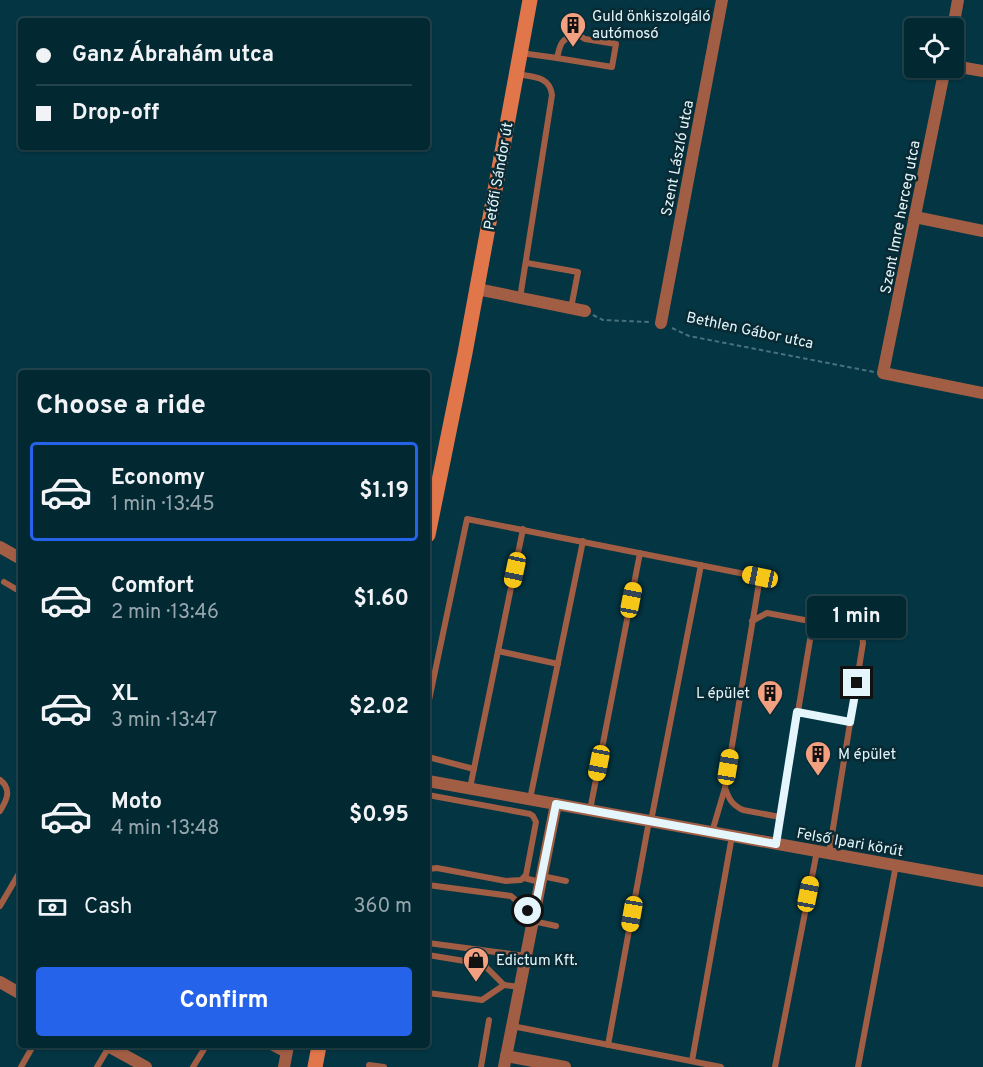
<!DOCTYPE html>
<html lang="en">
<head>
<meta charset="utf-8">
<style>
  :root { --surface:#022832; --page:#10343e; --text:#f1f3f6; --muted:#96a6ac; --line:#23444d; --accent:#2563eb }
  body { margin:0; font-family:Overpass,sans-serif; background:var(--page); color:var(--text); height:100vh; display:flex; flex-direction:column; font-size:22px; white-space:nowrap }
  * { box-sizing:border-box; margin:0 }
  p { font-size:20px; color:var(--muted) }
  .icon { flex:none; width:33px; height:33px; fill:none; stroke:currentColor; stroke-width:2; stroke-linecap:round; stroke-linejoin:round }
  .map { position:relative; flex:1; overflow:hidden }
  .sheet { position:absolute; left:18px; top:370px; width:412px; height:678px; display:flex; flex-direction:column; background:var(--surface); border-radius:6px; box-shadow:0 2px 4px #0004,0 0 0 2px var(--line) }
  .sheet>* { flex:none }
  .hud { position:absolute; left:18px; top:18px; width:412px; height:132px; border-radius:6px; box-shadow:0 2px 4px #0004,0 0 0 2px var(--line); display:grid; align-content:center; height:132px; padding:0 18px; background:var(--surface) }
  .controls { position:absolute; left:904px; top:18px; display:grid; gap:12px }
  .controls a { display:grid; place-items:center; width:60px; height:60px; border-radius:6px; background:var(--surface); box-shadow:0 2px 4px #0004,0 0 0 2px var(--line); font-size:30px }
  .end { position:absolute; width:27px; height:27px; margin:-14px; border:8px solid #e4f6fc; background:#111; box-shadow:0 0 0 3px #111 }
  .from { border-radius:50% }
  .bubble { position:absolute; height:42px; border-radius:6px; background:var(--surface); box-shadow:0 2px 4px #0004,0 0 0 2px var(--line); font-size:20px; font-weight:700; line-height:42px; text-align:center }
  .car { position:absolute; width:18px; height:36px; margin:-18px -9px; border-radius:8px; box-shadow:0 0 4px 2px #0007; background:linear-gradient(#f5c518 24%,#345 0 40%,#f5c518 0 76%,#345 0 86%,#f5c518 0) }
  .hud b { display:flex; align-items:center; gap:21px; height:57px; font-size:22px }
  .hud b+b { border-top:2px solid var(--line) }
  .hud i { width:15px; height:15px; background:var(--text) }
  ul { padding:0; list-style:none }
  li { display:flex; align-items:center; gap:18px; height:99px; margin:0 12px 9px; padding:0 6px; border:3px solid transparent; border-radius:6px }
  li div { flex:1 }
  li b { display:block; font-size:22px }
  li em { font-style:normal; font-weight:700 }
  li.on { border-color:var(--accent) }
  li>.icon { width:54px; height:54px; stroke-width:1.5 }
  h2 { padding:0 18px; font-size:27px; line-height:72px }
  .pay { display:flex; align-items:center; gap:15px; height:66px; padding:0 18px; font-size:22px }
  .pay p { margin-inline-start:auto }
  .action { display:flex; gap:12px; margin-top:auto; padding:12px 18px }
  .action a { flex:1; height:69px; border-radius:6px; background:var(--accent); color:#fff; font-size:24px; font-weight:700; line-height:69px; text-align:center }
  .map>svg:first-child { display:block }
  .lines { fill:none; stroke-linecap:round; stroke-linejoin:round }
  .path { stroke:#49717c; stroke-width:2; stroke-dasharray:4.5 3; stroke-linecap:butt }
  .lane { stroke:#a15e44; stroke-width:6 }
  .street { stroke:#a15e44; stroke-width:12 }
  .secondary { stroke:#e1764b; stroke-width:15 }
  .route { stroke:#e4f6fc; stroke-width:8 }
  .labels { text-anchor:middle; stroke-width:5; stroke-linejoin:round; paint-order:stroke }
  .poi-label { font-size:15px; fill:#e4f6fc; stroke:#092933; text-anchor:start }
  .street-label { font-size:15px; fill:#e4f6fc; stroke:#092933 }
</style>
</head>
<body>
<div class="map">
<svg width="983" height="1067" viewBox="0 0 983 1067">
  <rect width="100%" height="100%" fill="#033542"/>
  <g class="lines">
    <g class="path">
      <polyline points="593,315 603,320 649,322"/>
      <polyline points="672,328 689,336 874,372"/>
    </g>
    <g class="lane">
      <path d="M 574,36 L 580,36 L 585,39 L 616,44 L 612,67 L 557,58 C 560,46 560,39 574,36 Z"/>
      <polyline points="521,53 557,58"/>
      <path d="M 517,74 C 533,77 550,76 552,95 L 520,298"/>
      <polyline points="527,263 578,272 571,308"/>
      <polyline points="4,582 21,592"/>
      <polyline points="752,621 767,613 858,630 862,635 863,643 829,853"/>
      <polyline points="498,651 558,664"/>
      <polyline points="428,705 467,519 760,577 725,788 712,832"/>
      <polyline points="797,712 851,722"/>
      <polyline points="428,757 474,769"/>
      <path d="M 0,780 C 12,789 7,800 0,811"/>
      <polyline points="470,788 523,529"/>
      <path d="M 725,788 C 729,799 732,805 743,810 L 780,817"/>
      <polyline points="428,795 530,814 533,816 536,822 526,875 521,880 506,881 437,868 428,869"/>
      <polyline points="530,799 583,541"/>
      <polyline points="590,810 640,553"/>
      <polyline points="651,821 701,565"/>
      <polyline points="776,843 813,622"/>
      <polyline points="542,876 566,881"/>
      <polyline points="524,878 540,882"/>
      <polyline points="428,885 511,896 528,911 534,913"/>
      <polyline points="0,906 21,870"/>
      <polyline points="533,921 556,926"/>
      <polyline points="428,943 526,956"/>
      <polyline points="428,955 483,964 504,985 520,987"/>
      <polyline points="428,993 482,1000 504,985"/>
      <polyline points="512,1026 721,1067"/>
      <polyline points="608,1045 649,821"/>
      <polyline points="269,1046 286,1055"/>
      <polyline points="692,1061 732,836"/>
      <polyline points="369,1065 384,1067"/>
      <polyline points="21,1067 33,1046"/>
      <polyline points="97,1067 109,1047"/>
      <polyline points="193,1067 206,1046"/>
      <polyline points="481,1067 489,1020"/>
      <polyline points="775,1067 817,851"/>
      <polyline points="858,1067 896,865"/>
    </g>
    <g class="street">
      <polyline points="953,28 958,0"/>
      <polyline points="954,66 983,71"/>
      <polyline points="945,68 883,373 983,393"/>
      <polyline points="915,217 983,231"/>
      <polyline points="477,289 585,311"/>
      <polyline points="661,323 722,0"/>
      <polyline points="0,547 21,559"/>
      <polyline points="428,781 983,881"/>
      <polyline points="0,982 21,994"/>
      <polyline points="108,1046 146,1067"/>
      <polyline points="506,1056 565,1067"/>
      <polyline points="284,1067 288,1046"/>
      <polyline points="504,1067 556,804"/>
    </g>
    <g class="secondary">
      <polyline points="428,535 465,353 530,0"/>
      <polyline points="315,1067 319,1046"/>
    </g>
  </g>
  <g class="lines">
    <polyline class="route" points="528,911 534,913 556,804 776,844 797,712 850,722 857,683"/>
  </g>
  <defs>
    <g id="building-pin" transform="scale(1.35)"><path d="M0 17L-7.5 6A9.5 9.5 0 1 1 7.5 6Z" fill="#f2a080" stroke="#092933"/><path d="M-4-6H4V6H1V3H-1V6H-4ZM-2.5-4.3h1.7v1.8h-1.7ZM.8-4.3h1.7v1.8H.8ZM-2.5-1h1.7V.8h-1.7ZM.8-1h1.7V.8H.8Z" fill="#111"/></g>
    <g id="shop-pin" transform="scale(1.35)"><path d="M0 17L-7.5 6A9.5 9.5 0 1 1 7.5 6Z" fill="#f2a080" stroke="#092933"/><path d="M-5-2.5h2.3a2.7 3.5 0 0 1 5.4 0H5L5.5 6h-11ZM-1.5-2.5h3a1.5 2.3 0 0 0-3 0Z" fill="#111"/></g>
  </defs>
  <g fill-rule="evenodd">
    <use href="#building-pin" x="573" y="25"/>
    <use href="#building-pin" x="770" y="693"/>
    <use href="#building-pin" x="818" y="754"/>
    <use href="#shop-pin" x="476" y="960"/>
  </g>
  <g class="labels">
    <g class="poi-label">
      <text x="592" y="21">Guld önkiszolgáló<tspan x="592" dy="17">autómosó</tspan></text>
      <text x="750" y="698" text-anchor="end">L épület</text>
      <text x="838" y="759">M épület</text>
      <text x="496" y="965">Edictum Kft.</text>
    </g>
    <g class="street-label">
      <text transform="translate(677 158) rotate(-79)" y="5">Szent László utca</text>
      <text transform="translate(498 176) rotate(-80)" y="5">Petőfi Sándor út</text>
      <text transform="translate(900 217) rotate(-79)" y="5">Szent Imre herceg utca</text>
      <text transform="translate(750 330) rotate(12)" y="5">Bethlen Gábor utca</text>
      <text transform="translate(850 842) rotate(10)" y="5">Felső Ipari körút</text>
    </g>
  </g>
</svg>
<div class="controls">
<a><svg class="icon" aria-label="locate" viewBox="0 0 24 24"><circle cx="12" cy="12" r="6"/><path d="M12 2v4M12 18v4M2 12h4M18 12h4"/></svg></a>
</div>
<i class="end from" style="left:528px;top:911px"></i>
<i class="end" style="left:857px;top:683px"></i>
<div class="bubble" style="left:807px;top:596px;width:99px">1 min</div>
<i class="car" style="left:515px;top:570px;rotate:192deg"></i>
<i class="car" style="left:760px;top:577px;rotate:282deg"></i>
<i class="car" style="left:631px;top:600px;rotate:11deg"></i>
<i class="car" style="left:599px;top:763px;rotate:191deg"></i>
<i class="car" style="left:728px;top:767px;rotate:9deg"></i>
<i class="car" style="left:808px;top:894px;rotate:11deg"></i>
<i class="car" style="left:632px;top:914px;rotate:190deg"></i>
<div class="hud">
<b><i class="from"></i>Ganz Ábrahám utca</b>
<b><i></i>Drop-off</b>
</div>
<section class="sheet">
<h2>Choose a ride</h2>
<ul>
<li class="on"><svg class="icon" aria-label="car" viewBox="0 0 24 24"><path d="M5 17H2v-5l4-1 3-4h7l3 4 3 1v5h-3M9 17h6M6 11h13"/><circle cx="7" cy="17" r="2"/><circle cx="17" cy="17" r="2"/></svg><div><b>Economy</b><p>1 min · 13:45</p></div><em>$1.19</em></li>
<li><svg class="icon" aria-label="car" viewBox="0 0 24 24"><path d="M5 17H2v-5l4-1 3-4h7l3 4 3 1v5h-3M9 17h6M6 11h13"/><circle cx="7" cy="17" r="2"/><circle cx="17" cy="17" r="2"/></svg><div><b>Comfort</b><p>2 min · 13:46</p></div><em>$1.60</em></li>
<li><svg class="icon" aria-label="car" viewBox="0 0 24 24"><path d="M5 17H2v-5l4-1 3-4h7l3 4 3 1v5h-3M9 17h6M6 11h13"/><circle cx="7" cy="17" r="2"/><circle cx="17" cy="17" r="2"/></svg><div><b>XL</b><p>3 min · 13:47</p></div><em>$2.02</em></li>
<li><svg class="icon" aria-label="car" viewBox="0 0 24 24"><path d="M5 17H2v-5l4-1 3-4h7l3 4 3 1v5h-3M9 17h6M6 11h13"/><circle cx="7" cy="17" r="2"/><circle cx="17" cy="17" r="2"/></svg><div><b>Moto</b><p>4 min · 13:48</p></div><em>$0.95</em></li>
</ul>
<div class="pay"><svg class="icon" aria-label="cash" viewBox="0 0 24 24"><path d="M3 7h18v10H3z"/><circle cx="12" cy="12" r="2"/></svg>Cash<p>360 m</p></div>
<div class="action"><a>Confirm</a></div>
</section>
</div>
</body>
</html>
